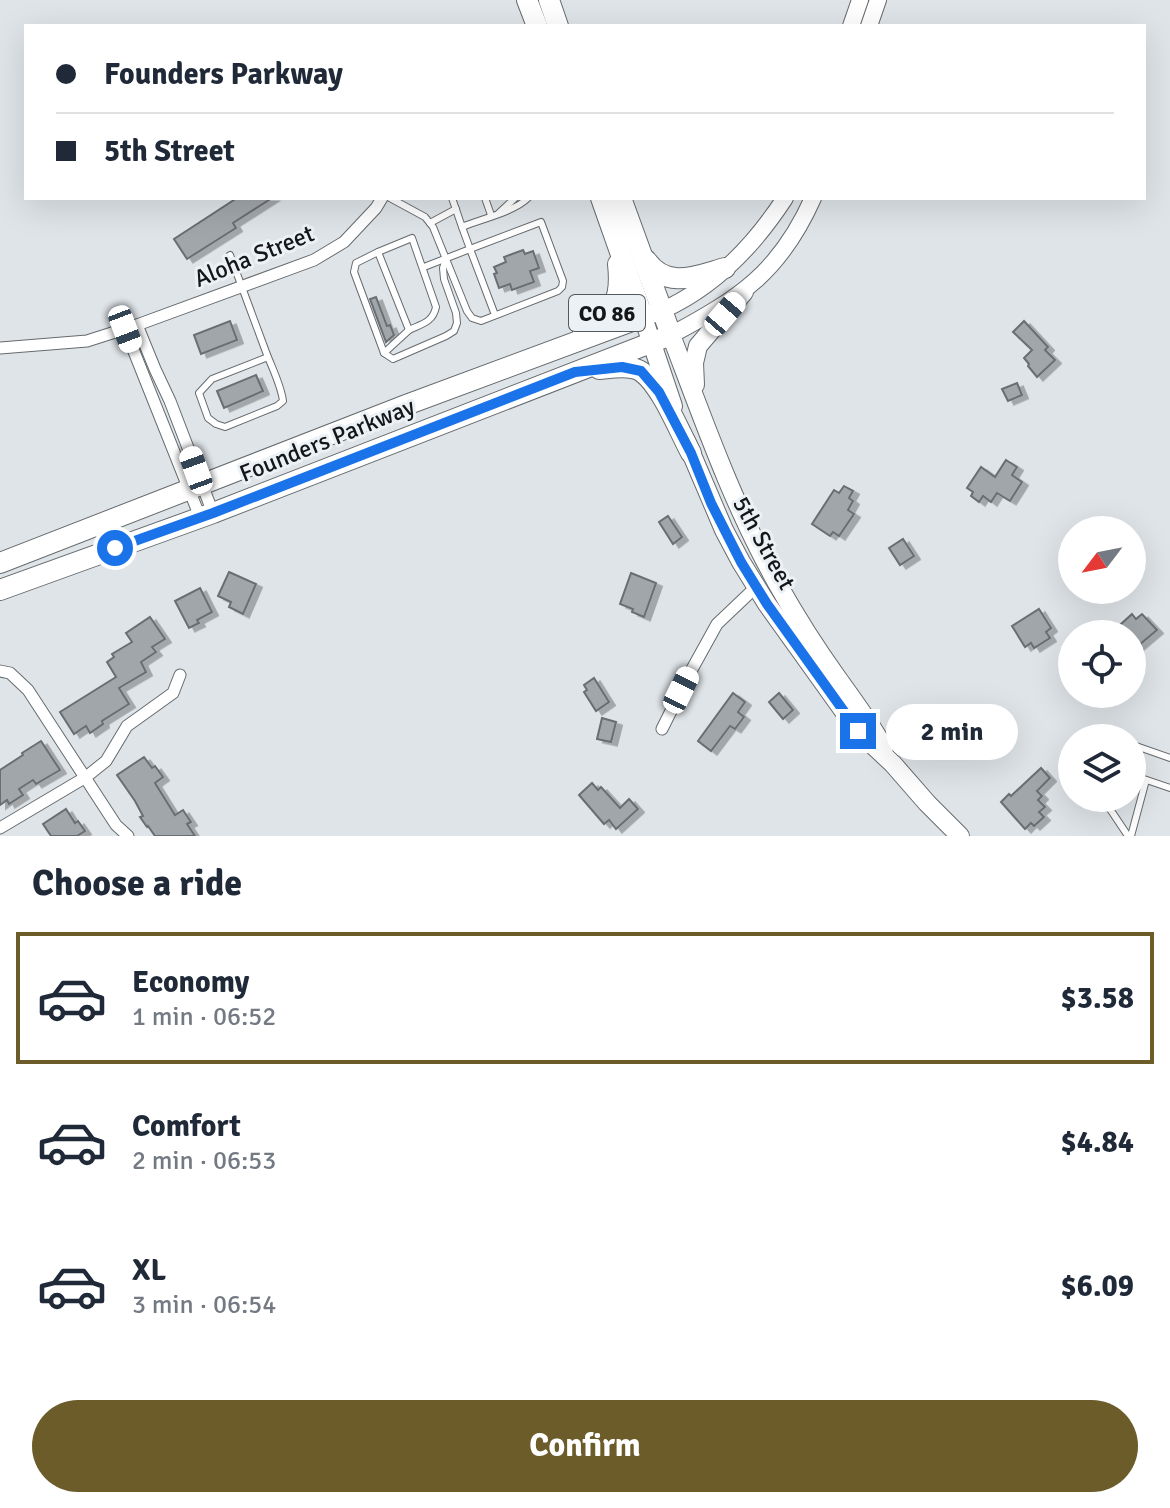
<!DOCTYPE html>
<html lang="en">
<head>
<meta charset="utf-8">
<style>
  :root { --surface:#fff; --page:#f2f2f3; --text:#1f2937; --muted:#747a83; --line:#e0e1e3; --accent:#6c5c29 }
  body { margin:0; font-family:Signika,sans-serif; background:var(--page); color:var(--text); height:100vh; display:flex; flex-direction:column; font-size:30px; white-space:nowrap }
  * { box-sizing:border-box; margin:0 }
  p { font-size:26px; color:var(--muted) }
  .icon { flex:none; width:44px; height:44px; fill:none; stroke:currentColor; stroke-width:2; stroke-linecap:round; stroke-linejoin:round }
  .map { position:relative; height:836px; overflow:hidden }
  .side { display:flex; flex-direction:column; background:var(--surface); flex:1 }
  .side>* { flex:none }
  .guide { position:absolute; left:24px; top:24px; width:1122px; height:176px; border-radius:0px; box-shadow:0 8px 32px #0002; display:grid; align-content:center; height:176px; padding:0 32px; background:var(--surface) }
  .needle { width:52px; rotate:238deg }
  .fabs { position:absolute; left:1058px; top:516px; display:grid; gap:16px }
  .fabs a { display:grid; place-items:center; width:88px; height:88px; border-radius:50%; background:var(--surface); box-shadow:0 8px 32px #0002; font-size:40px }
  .end { position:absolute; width:36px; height:36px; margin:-18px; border:10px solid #1a73e8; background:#fff; box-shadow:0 0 0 4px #fff }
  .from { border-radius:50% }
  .bubble { position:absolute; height:56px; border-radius:28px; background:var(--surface); box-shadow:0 8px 32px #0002; font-size:26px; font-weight:700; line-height:56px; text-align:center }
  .car { position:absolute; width:24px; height:48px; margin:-24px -12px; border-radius:10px; box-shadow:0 0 6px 2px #0007; background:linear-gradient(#fff 24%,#345 0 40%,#fff 0 76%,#345 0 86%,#fff 0) }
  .guide b { display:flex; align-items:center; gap:28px; height:76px; font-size:30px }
  .guide b+b { border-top:2px solid var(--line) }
  .guide i { width:20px; height:20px; background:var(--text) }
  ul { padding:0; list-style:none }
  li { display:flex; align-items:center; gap:24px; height:132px; margin:0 16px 12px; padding:0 16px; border:4px solid transparent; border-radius:0px }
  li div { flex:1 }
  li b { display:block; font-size:30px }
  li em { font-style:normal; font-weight:700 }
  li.selected { border-color:var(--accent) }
  li>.icon { width:72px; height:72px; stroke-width:1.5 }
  h2 { padding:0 32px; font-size:36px; line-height:96px }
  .cta { display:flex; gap:16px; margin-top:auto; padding:16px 32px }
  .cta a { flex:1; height:92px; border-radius:48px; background:var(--accent); color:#fff; font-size:32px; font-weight:700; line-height:92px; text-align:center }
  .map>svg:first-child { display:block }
  .building { fill:#a1a6aa; stroke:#696e72; stroke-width:2; filter:url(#shadow) }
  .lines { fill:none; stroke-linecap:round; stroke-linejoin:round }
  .lane-casing { stroke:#666b6e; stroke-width:8 }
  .street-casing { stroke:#666b6e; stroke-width:13 }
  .secondary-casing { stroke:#666b6e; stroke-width:18 }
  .primary-casing { stroke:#666b6e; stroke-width:20 }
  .highway-casing { stroke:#666b6e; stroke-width:22 }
  .lane { stroke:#fff; stroke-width:6 }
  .street { stroke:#fff; stroke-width:11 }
  .secondary { stroke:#fff; stroke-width:16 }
  .primary { stroke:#fff; stroke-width:18 }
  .highway { stroke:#fff; stroke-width:20 }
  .route { stroke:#1a73e8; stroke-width:10 }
  .labels { text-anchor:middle; stroke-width:6; stroke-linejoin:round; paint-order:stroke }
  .shield { fill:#ecf1f6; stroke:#55585a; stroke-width:2 }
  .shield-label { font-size:22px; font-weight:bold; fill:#141617 }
  .street-label { font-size:24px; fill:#141617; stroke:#ecf1f6 }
</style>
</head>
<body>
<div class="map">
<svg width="1170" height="836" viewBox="0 0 1170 836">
  <defs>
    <filter id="shadow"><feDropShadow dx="6" dy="3.5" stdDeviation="0" flood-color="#0004"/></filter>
  </defs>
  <rect width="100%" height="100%" fill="#dfe4e8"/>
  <g class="building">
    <polygon points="237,198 272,198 233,223 236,228 187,259 174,239"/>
    <polygon points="523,250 525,254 533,251 539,268 530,271 534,282 512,290 510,284 499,288 494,274 497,273 494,267 506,262 504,257"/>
    <polygon points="376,297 387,326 390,325 394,335 386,342 370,299"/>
    <polygon points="230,321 237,340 201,354 194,335"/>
    <polygon points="1024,321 1048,347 1045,350 1055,360 1037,377 1028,366 1029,364 1024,358 1032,350 1013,332"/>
    <polygon points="256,375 263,391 224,408 217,391"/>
    <polygon points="1017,383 1022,395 1008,401 1002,389"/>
    <polygon points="1006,460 1017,467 1012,475 1022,482 1010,501 997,493 991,502 983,496 979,502 971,496 973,492 967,488 981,467 995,477"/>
    <polygon points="844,486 853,491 849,498 853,501 848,510 854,514 839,536 833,532 830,536 812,524 834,490 839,493"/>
    <polygon points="668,516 682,537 673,544 659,522"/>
    <polygon points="903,539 914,556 900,565 889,548"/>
    <polygon points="229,572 256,584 243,614 229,607 231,602 218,596"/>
    <polygon points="631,573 656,583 644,617 632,612 633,609 620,604"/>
    <polygon points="200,588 212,612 197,620 199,623 189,628 175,601"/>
    <polygon points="1039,609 1051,628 1046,632 1050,638 1034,648 1031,643 1025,647 1012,626"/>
    <polygon points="1132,614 1136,619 1142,614 1157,630 1132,651 1132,634 1110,634"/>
    <polygon points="150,617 165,639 152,647 156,652 141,662 146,672 119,688 129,704 102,721 103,724 90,733 86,726 74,734 60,712 116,677 107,662 114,657 112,654 132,642 126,633"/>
    <polygon points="594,678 609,702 596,711 584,692 587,690 584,685"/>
    <polygon points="733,693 745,702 738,712 744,717 735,729 730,726 711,751 698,741"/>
    <polygon points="779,693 793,710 783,719 769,702"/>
    <polygon points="602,718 616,722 611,742 597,739"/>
    <polygon points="41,741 60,770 36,784 33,780 19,789 23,795 9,804 7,800 0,805 0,770 23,755 22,753"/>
    <polygon points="144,757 152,768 155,766 163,777 155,783 175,815 183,810 191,822 187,824 195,836 155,836 148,826 147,827 140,817 143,816 135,801 117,775"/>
    <polygon points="1041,768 1050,778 1037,791 1042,796 1038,800 1045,807 1039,812 1044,817 1034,826 1031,823 1025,829 1001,802 1009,794 1011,796"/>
    <polygon points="592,783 598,790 601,787 620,808 629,799 638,809 616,829 609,820 604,824 579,795"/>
    <polygon points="66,809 75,823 78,821 85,831 77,836 51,836 43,824"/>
  </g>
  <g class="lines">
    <g class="lane-casing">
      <g id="lane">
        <polyline points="390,198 425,217 433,227 467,311 472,318 481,321 558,291 562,287 563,281 541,222 470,249 495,315"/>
        <path d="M 452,198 L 462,227 C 481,219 514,212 528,198"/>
        <polyline points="485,198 491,215"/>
        <polyline points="499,213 515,198"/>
        <polyline points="430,223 456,209"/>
        <path d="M 412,238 L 436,307 C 433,322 422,324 409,330 L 378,252 Z"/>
        <polyline points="378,252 356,263 354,272 384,353 393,359 446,336 454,331 457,323 456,313 444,279 443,268 446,259"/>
        <path d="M 230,255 C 242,287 254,320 266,352 C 272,368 281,385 283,401 L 277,406 L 225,427 L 216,424 L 208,418 L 199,393 L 212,379 L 268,357"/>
        <polyline points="424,267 470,249 462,227"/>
        <polyline points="384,353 409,330"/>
        <polyline points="1132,752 1136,746 1170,758"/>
        <polyline points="1132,775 1170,788"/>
        <polyline points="1110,798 1110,809 1128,836"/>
        <polyline points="1131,836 1146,780"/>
      </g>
    </g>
    <g class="street-casing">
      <g id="street">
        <polyline points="137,325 155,369 170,401 213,513"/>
        <polyline points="125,329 200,517"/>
        <polyline points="0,348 87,341 137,325 314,260 344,242 376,208 382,198"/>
        <polyline points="0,671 10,673 28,690 116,825 128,836"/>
        <polyline points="662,729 691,671 717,624 756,587"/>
        <polyline points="0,828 86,777 106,761 127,726 173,693 180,675"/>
      </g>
    </g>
    <g class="secondary-casing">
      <g id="secondary">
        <polyline points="851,26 860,0"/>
        <polyline points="869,26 878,0"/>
        <path d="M 663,310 C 714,287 755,244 785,198"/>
        <path d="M 671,335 C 740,298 780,272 813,198"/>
      </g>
    </g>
    <g class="primary-casing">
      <g id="primary">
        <polyline points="654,313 643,317 673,406"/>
        <path d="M 671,335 C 703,419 733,505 777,583 C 795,615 815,647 836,676 C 853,700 870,722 884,748"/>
        <polyline points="695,385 694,363 698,346 744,292"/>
        <polyline points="686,441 724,530 741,562 767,604 858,731 893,764 927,803 960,836"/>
      </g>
    </g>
    <g class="highway-casing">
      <g id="highway">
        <polyline points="527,0 537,26"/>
        <polyline points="549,0 558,26"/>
        <path d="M 646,260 C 667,290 696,276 725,268"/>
        <path d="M 583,332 C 614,313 622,300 618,264"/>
        <path d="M 599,369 C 612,368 631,364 642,372 C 662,387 679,431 691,453"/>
        <polyline points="0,563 406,405 643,317 601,198"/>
        <polyline points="0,590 213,513 671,335 621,198"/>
      </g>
    </g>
    <use href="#lane" class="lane"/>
    <use href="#street" class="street"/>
    <use href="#secondary" class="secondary"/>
    <use href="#primary" class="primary"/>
    <use href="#highway" class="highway"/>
  </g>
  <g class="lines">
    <polyline class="route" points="115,548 213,513 575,372 622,367 641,371 659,392 691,453 711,503 741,562 767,604 858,731"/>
  </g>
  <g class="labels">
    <rect class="shield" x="569" y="295" width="76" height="36" rx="6"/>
    <g class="shield-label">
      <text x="607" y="321">CO 86</text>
    </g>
    <g class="street-label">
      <text transform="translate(254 256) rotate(-22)" y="8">Aloha Street</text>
      <text transform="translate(327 440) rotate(-22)" y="8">Founders Parkway</text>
      <text transform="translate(764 543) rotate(61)" y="8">5th Street</text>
    </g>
  </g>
</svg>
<div class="fabs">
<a><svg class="needle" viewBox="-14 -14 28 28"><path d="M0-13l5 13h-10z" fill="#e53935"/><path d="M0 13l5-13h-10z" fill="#747a83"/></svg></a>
<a><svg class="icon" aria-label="locate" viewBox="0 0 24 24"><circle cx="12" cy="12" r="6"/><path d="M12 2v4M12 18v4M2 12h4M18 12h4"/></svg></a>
<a><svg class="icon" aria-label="layers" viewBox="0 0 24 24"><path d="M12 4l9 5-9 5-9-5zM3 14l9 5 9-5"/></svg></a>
</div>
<i class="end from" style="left:115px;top:548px"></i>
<i class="end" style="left:858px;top:731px"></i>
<div class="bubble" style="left:886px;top:704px;width:132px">2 min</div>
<i class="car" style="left:725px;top:314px;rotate:41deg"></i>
<i class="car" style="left:125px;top:329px;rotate:159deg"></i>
<i class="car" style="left:196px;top:470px;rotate:340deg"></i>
<i class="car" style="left:681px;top:690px;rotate:26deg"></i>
<div class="guide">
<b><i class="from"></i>Founders Parkway</b>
<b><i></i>5th Street</b>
</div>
</div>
<section class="side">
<h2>Choose a ride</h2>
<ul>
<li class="selected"><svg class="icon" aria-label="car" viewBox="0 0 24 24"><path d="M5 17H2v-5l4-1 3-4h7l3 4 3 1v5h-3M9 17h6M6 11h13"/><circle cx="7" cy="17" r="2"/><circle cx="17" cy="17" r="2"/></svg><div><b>Economy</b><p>1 min · 06:52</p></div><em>$3.58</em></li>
<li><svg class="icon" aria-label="car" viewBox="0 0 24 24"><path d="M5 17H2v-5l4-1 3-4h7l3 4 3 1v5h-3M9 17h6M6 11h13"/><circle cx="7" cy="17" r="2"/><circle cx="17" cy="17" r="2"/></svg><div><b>Comfort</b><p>2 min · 06:53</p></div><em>$4.84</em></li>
<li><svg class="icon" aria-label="car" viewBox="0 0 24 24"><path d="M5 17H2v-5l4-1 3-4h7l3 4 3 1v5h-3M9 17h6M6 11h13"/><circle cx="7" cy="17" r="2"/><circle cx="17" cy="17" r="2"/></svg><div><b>XL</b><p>3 min · 06:54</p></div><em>$6.09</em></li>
</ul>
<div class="cta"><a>Confirm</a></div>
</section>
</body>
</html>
